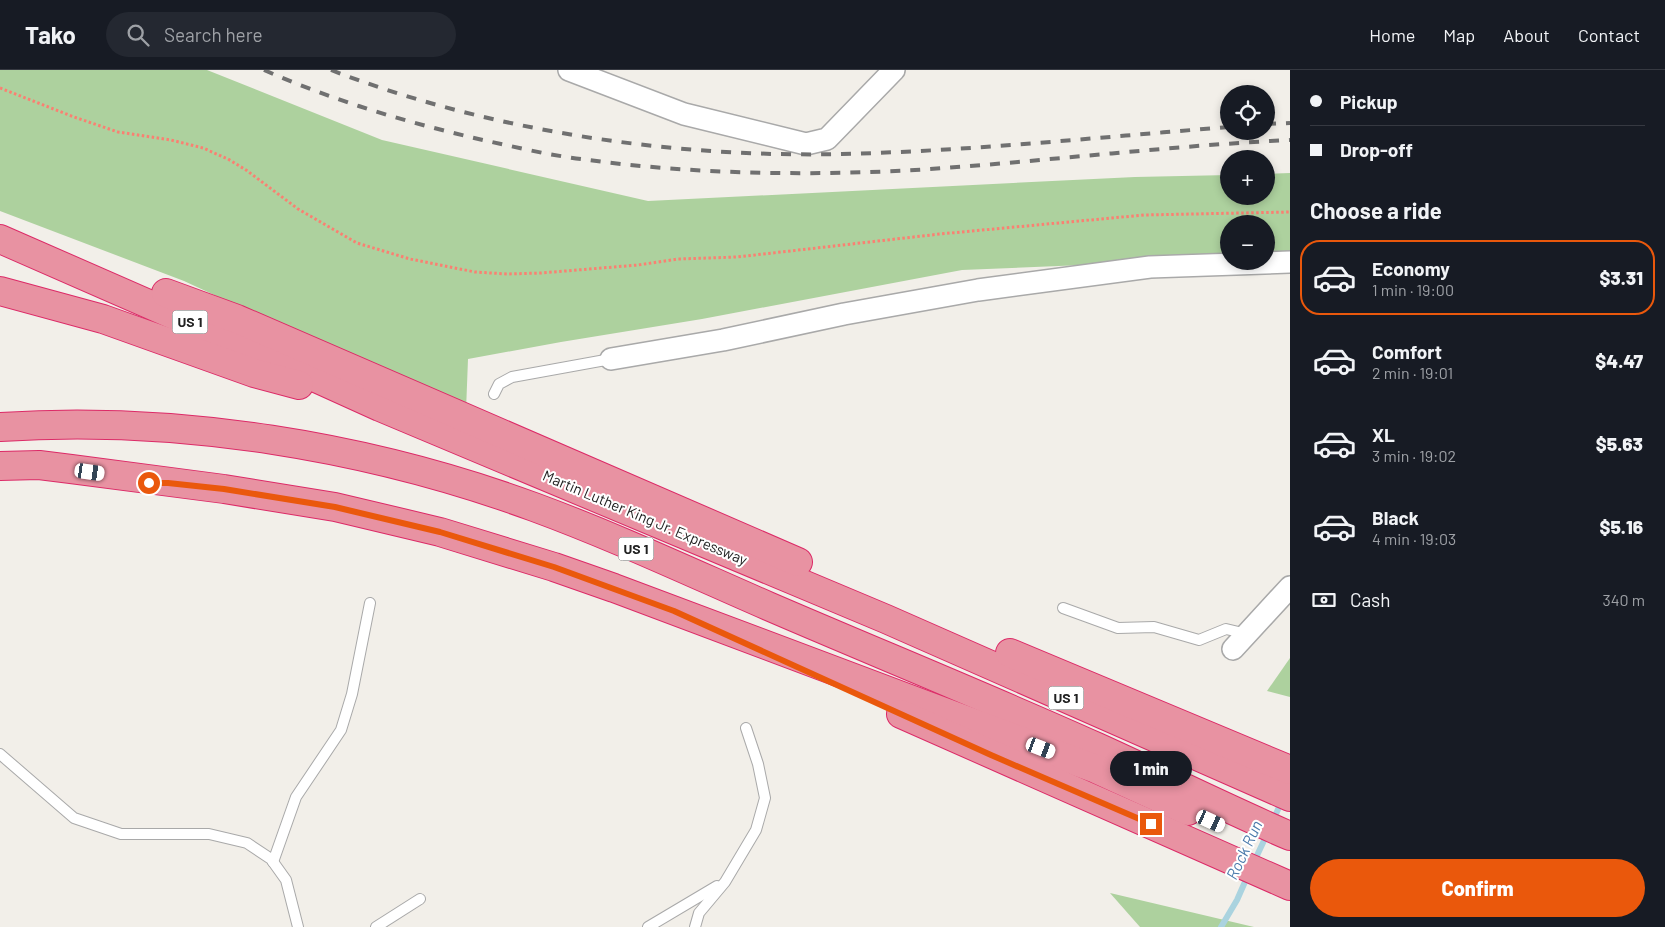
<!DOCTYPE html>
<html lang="en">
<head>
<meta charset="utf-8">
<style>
  :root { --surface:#171b24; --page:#242831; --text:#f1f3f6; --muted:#9ea1a6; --line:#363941; --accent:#ea580c }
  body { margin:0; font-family:Barlow,sans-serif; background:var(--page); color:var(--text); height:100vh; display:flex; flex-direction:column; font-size:19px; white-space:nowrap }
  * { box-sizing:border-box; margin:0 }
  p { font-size:16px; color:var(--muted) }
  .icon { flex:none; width:28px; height:28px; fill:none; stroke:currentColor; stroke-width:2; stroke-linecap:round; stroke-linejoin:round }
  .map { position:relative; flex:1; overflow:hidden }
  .drawer { display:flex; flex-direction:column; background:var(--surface); width:375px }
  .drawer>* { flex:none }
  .hud { display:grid; align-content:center; height:110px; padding:0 20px; background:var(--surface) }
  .tools { position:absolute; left:1220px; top:15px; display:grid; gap:10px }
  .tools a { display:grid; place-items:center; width:55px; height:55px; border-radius:50%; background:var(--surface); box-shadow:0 2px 8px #0003; font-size:25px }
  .end { position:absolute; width:22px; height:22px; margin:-11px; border:6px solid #ea580c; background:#fff; box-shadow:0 0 0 2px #fff }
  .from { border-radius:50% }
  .bubble { position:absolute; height:35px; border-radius:18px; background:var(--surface); box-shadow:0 2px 8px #0003; font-size:16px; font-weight:800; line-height:35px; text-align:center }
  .car { position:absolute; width:15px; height:30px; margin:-15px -8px; border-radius:6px; box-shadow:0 0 4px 1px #0007; background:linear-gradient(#fff 24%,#345 0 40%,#fff 0 76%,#345 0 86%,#fff 0) }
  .hud b { display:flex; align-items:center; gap:18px; height:48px; font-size:19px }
  .hud b+b { border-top:1px solid var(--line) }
  .hud i { width:12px; height:12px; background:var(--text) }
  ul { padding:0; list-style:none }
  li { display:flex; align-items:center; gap:15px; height:75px; margin:0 10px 8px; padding:0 10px; border:2px solid transparent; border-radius:20px }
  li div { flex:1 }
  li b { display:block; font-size:19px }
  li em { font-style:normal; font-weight:800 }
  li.selected { border-color:var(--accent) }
  li>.icon { width:45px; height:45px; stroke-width:1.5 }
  h2 { padding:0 20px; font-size:22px; line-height:60px }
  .pay { display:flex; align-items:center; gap:12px; height:55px; padding:0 20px; font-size:19px }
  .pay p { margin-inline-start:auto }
  .primary-button { display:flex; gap:10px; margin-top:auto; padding:10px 20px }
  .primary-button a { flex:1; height:58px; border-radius:30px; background:var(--accent); color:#fff; font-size:20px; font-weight:800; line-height:58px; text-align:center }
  header { display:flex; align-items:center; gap:30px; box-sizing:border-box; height:70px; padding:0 25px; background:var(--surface); border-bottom:1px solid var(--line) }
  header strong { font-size:24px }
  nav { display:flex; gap:28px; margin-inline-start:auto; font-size:18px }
  .search { width:350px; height:45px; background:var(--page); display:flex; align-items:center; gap:12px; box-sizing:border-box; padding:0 18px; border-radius:28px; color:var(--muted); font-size:19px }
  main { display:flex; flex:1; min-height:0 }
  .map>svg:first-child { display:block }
  .forest { fill:#add19e }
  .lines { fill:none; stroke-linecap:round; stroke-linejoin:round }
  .stream { stroke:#aad3df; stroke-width:6 }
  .lane-casing { stroke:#a9a9a9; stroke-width:12 }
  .street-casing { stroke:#a9a9a9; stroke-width:24 }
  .highway-casing { stroke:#dc2a67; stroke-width:30 }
  .path { stroke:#fa8072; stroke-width:3; stroke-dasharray:2.5 2.5; stroke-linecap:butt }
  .lane { stroke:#fff; stroke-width:10 }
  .street { stroke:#fff; stroke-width:21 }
  .highway { stroke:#e892a2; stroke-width:28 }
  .rail { stroke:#707070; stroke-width:4; stroke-dasharray:10 10; stroke-linecap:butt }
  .route { stroke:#ea580c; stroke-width:6 }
  .labels { text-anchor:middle; stroke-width:4; stroke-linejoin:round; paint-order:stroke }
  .shield { fill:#fff; stroke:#646464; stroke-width:1 }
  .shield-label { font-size:14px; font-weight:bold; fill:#222 }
  .street-label { font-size:15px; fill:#222; stroke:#fff }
  .water-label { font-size:16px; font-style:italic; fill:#4a7aab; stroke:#fff }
</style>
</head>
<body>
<header>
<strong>Tako</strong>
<div class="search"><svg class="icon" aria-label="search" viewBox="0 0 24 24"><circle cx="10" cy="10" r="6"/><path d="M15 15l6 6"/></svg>Search here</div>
<nav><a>Home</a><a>Map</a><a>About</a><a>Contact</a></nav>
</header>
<main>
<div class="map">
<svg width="1290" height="857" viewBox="0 0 1290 857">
  <rect width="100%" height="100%" fill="#f2efe9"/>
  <g class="forest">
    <polygon points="0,0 207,0 382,70 648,131 1135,107 1229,105 1229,126 1266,126 1266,104 1290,103 1290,186 1266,187 1266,154 1229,154 1229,189 962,200 702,249 561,272 468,289 466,341 184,211 0,141"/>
    <polygon points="1290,588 1290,627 1267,621"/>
    <polygon points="1110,823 1254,857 1140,857"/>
  </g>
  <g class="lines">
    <g class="stream">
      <polyline points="1273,751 1282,730"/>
      <polyline points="1253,794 1268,762"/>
      <polyline points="1221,857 1237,830 1248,805"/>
    </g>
    <g class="lane-casing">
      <g id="lane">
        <polyline points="494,324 499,314 512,307 611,289"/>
        <polyline points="1063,538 1118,558 1154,557 1199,570 1226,559 1247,564"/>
        <polyline points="0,684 74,748 121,764 209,764 247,773 271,789 286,810 298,857"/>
        <polyline points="273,792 296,727 341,660 352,624 370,533"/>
        <polyline points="376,857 420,829"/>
        <polyline points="648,857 717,816"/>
        <polyline points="695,857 699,843 725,812 756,760 765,728 758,694 746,658"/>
      </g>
    </g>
    <g class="street-casing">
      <g id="street">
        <polyline points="569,0 684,44 806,74 827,69 894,0"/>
        <polyline points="611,289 723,270 844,244 978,220 1150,197 1290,192"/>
        <polyline points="1233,579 1290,517"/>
      </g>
    </g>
    <g class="highway-casing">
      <g id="highway">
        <polyline points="0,169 265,285 380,337 886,549 1290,727"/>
        <polyline points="0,221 103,249 254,303 299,315"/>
        <polyline points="166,223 237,249 798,492"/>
        <path d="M 0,357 C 177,345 368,376 534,437 C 613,466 690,502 768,536 C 877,583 988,628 1097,677 C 1161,706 1225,738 1290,766"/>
        <polyline points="0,396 39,395 71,399 224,419 335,437 440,462 554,497 614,518 1096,699 1188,741"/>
        <polyline points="1010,583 1290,700"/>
        <polyline points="901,644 1290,816"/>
      </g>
    </g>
    <polyline class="path" points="0,18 74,47 118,62 171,70 203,78 228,89 246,100 298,139 357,173 410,189 475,202 507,204 541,203 638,195 678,189 737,187 940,164 1144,145 1290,142"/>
    <use href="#lane" class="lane"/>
    <use href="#street" class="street"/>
    <use href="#highway" class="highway"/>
    <g class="rail">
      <path d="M 264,0 C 334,31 409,53 483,70 C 515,77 548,85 581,89 C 688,104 807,106 915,100 C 1040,92 1165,76 1290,70"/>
      <path d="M 331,0 C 489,61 672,88 842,84 C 971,81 1100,67 1229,57"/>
      <polyline points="1266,54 1290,53"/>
    </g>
  </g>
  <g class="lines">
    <polyline class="route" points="149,413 168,413 224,419 335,437 440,462 554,497 674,541 991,685 1151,754"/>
  </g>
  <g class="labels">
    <g class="shield">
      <rect x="172.5" y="240.5" width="35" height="23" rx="4"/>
      <rect x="618.5" y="467.5" width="35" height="23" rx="4"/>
      <rect x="1048.5" y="616.5" width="35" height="23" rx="4"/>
    </g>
    <g class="shield-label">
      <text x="190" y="257">US 1</text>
      <text x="636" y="484">US 1</text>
      <text x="1066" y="633">US 1</text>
    </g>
    <g class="street-label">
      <text transform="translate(645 448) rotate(23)" y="5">Martin Luther King Jr. Expressway</text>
    </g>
    <g class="water-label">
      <text transform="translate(1244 780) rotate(-65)" y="6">Rock Run</text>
    </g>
  </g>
</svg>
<div class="tools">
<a><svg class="icon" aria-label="locate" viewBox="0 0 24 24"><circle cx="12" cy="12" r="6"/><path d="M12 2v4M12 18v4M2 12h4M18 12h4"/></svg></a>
<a>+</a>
<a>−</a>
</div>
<i class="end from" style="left:149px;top:413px"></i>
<i class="end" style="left:1151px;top:754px"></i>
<div class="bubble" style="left:1110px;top:681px;width:82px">1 min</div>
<i class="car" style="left:90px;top:402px;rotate:98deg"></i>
<i class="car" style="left:1041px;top:678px;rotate:111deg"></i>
<i class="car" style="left:1211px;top:751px;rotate:115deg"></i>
</div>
<section class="drawer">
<div class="hud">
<b><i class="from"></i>Pickup</b>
<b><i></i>Drop-off</b>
</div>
<h2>Choose a ride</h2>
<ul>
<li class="selected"><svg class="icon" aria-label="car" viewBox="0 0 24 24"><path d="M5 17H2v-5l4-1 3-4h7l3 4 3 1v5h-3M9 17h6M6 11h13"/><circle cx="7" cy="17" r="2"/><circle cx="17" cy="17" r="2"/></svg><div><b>Economy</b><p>1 min · 19:00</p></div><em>$3.31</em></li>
<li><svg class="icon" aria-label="car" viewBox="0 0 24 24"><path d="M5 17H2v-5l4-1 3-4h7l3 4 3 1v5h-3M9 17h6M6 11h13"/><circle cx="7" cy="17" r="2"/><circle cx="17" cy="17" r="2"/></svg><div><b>Comfort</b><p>2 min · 19:01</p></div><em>$4.47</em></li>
<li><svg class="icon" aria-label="car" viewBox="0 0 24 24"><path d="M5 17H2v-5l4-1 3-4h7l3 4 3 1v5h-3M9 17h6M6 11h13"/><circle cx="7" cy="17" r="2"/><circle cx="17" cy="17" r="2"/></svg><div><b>XL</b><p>3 min · 19:02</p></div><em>$5.63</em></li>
<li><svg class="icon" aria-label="car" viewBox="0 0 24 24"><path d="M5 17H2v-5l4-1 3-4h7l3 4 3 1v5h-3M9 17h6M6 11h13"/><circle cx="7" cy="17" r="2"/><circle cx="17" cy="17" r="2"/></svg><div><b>Black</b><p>4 min · 19:03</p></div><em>$5.16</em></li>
</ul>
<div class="pay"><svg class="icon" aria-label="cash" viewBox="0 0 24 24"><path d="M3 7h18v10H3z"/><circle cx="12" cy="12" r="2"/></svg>Cash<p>340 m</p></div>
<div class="primary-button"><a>Confirm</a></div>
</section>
</main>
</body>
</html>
